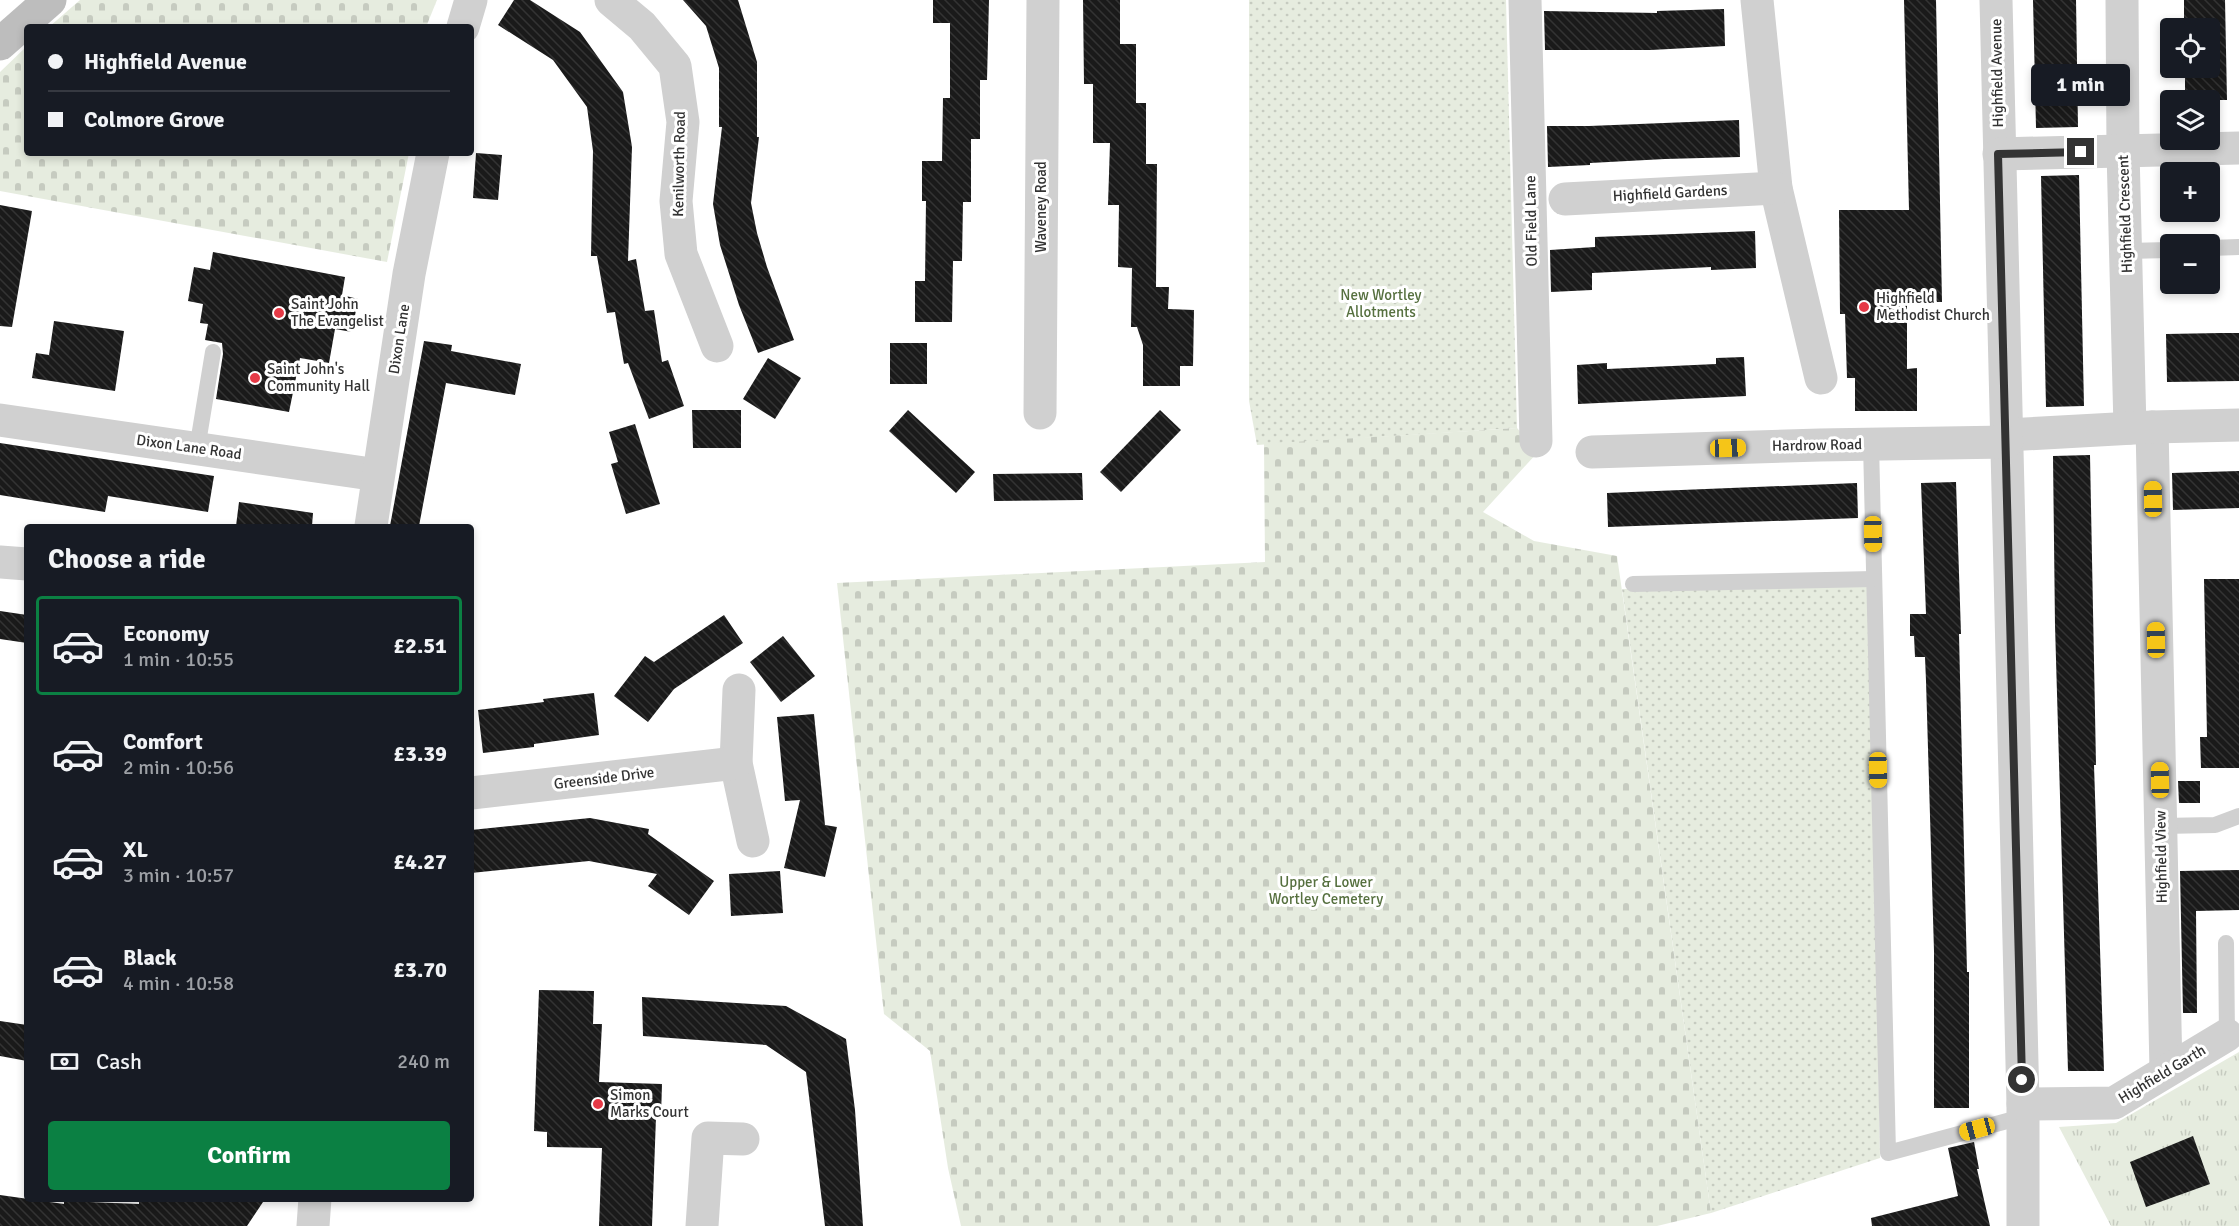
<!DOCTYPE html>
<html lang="en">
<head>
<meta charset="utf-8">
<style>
  :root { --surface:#171b24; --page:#20242c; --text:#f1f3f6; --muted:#9ea1a6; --line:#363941; --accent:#0b8043 }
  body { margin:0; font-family:Signika,sans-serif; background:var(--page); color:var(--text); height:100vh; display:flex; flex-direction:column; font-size:22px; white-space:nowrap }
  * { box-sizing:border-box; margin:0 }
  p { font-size:20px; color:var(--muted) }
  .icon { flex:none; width:33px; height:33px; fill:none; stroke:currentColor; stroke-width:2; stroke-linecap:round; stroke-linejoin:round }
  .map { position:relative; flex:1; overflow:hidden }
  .panel { position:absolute; left:24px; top:524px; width:450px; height:678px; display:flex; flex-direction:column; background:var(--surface); border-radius:6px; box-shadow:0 3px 9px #0003 }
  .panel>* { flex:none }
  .hud { position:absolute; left:24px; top:24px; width:450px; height:132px; border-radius:6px; box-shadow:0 3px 9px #0003; display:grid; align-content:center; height:132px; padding:0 24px; background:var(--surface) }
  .controls { position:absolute; left:2160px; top:18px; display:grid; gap:12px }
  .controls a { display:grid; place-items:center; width:60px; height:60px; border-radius:6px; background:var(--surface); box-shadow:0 3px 9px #0003; font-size:30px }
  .end { position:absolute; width:27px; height:27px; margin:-14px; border:8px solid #333; background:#fff; box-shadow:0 0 0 3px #fff }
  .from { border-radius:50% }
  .bubble { position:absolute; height:42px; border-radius:6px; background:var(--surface); box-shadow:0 3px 9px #0003; font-size:20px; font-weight:700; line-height:42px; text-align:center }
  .car { position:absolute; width:18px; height:36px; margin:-18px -9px; border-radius:8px; box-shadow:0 0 4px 2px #0007; background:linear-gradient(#f5c518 24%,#345 0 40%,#f5c518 0 76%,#345 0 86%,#f5c518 0) }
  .hud b { display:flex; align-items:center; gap:21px; height:57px; font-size:22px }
  .hud b+b { border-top:2px solid var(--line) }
  .hud i { width:15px; height:15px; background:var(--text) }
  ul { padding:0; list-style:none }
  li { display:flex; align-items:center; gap:18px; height:99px; margin:0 12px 9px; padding:0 12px; border:3px solid transparent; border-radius:6px }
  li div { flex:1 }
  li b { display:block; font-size:22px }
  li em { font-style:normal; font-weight:700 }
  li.active { border-color:var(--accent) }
  li>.icon { width:54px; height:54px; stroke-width:1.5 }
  h2 { padding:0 24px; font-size:27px; line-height:72px }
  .pay { display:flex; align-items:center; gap:15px; height:66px; padding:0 24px; font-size:22px }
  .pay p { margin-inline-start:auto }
  .cta { display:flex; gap:12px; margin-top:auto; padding:12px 24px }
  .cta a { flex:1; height:69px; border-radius:6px; background:var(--accent); color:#fff; font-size:24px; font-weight:700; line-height:69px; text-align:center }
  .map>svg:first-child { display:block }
  .grass { fill:url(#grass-dots) }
  .cemetery { fill:url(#cemetery-stones) }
  .park { fill:url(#park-tufts) }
  .building { fill:url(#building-back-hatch) }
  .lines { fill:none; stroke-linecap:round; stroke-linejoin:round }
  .lane { stroke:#d0d0d0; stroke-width:16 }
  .street { stroke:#d0d0d0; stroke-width:33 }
  .secondary { stroke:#bdbdbd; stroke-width:33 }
  .route { stroke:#333; stroke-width:8 }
  .poi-dot { fill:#e63946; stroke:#fff; stroke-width:2 }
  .labels { text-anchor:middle; stroke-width:6; stroke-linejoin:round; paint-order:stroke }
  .street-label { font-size:15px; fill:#333; stroke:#fff }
  .park-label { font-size:15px; fill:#56703f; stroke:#fff }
  .poi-label { font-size:15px; fill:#333; stroke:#fff; text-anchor:start }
</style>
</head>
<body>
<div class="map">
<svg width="2239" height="1226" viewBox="0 0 2239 1226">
  <defs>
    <pattern id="grass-dots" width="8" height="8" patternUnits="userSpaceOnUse" patternTransform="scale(1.5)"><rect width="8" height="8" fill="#e6ecdf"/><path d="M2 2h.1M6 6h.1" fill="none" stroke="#c6cbc0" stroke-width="1.8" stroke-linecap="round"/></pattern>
    <pattern id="cemetery-stones" width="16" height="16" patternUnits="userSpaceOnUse" patternTransform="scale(1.5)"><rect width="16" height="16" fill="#e6ecdf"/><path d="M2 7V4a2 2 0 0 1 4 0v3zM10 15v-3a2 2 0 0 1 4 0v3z" fill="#c6cbc0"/></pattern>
    <pattern id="park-tufts" width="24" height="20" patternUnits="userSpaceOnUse" patternTransform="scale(1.5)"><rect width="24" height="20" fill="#e6ecdf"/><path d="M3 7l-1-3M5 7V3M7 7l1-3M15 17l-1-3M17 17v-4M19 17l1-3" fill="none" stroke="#c6cbc0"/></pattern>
    <pattern id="building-back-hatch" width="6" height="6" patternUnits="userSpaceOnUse" patternTransform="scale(1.5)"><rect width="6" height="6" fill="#1a1a1a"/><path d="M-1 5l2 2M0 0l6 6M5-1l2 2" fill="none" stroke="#333"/></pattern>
  </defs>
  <rect width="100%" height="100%" fill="#fff"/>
  <g class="grass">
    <polygon points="1249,0 1506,0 1517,428 1257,445 1249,401"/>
    <polygon points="1870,585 1880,1158 1711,1213 1622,589"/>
  </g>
  <g class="cemetery">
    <polygon points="80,0 437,0 426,27 49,27"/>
    <polygon points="27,46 27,153 409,153 387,262 0,191 0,72"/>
    <polygon points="1517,428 1538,452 1483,512 1534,541 1617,556 1711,1213 1657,1226 961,1226 948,1168 930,1051 884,1014 837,583 1265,562 1264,444"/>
  </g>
  <polygon class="park" points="2239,1052 2239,1226 2111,1226 2059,1127 2116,1123"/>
  <g class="building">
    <polygon points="514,0 530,0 580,32 623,92 632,147 628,261 636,259 645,311 654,310 662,362 668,360 684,406 649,419 628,363 624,364 615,312 607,313 597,256 591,256 593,151 587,107 553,60 498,25"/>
    <polygon points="683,0 738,0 757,62 757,137 759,137 751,203 757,233 767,267 794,340 758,353 739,305 720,245 713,204 722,127 719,127 719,68 706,26"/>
    <polygon points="933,0 989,0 987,80 980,80 980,139 971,139 971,202 963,202 962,261 953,261 952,322 915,322 915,281 925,281 926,201 922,201 922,161 942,161 943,98 950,98 950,23 933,23"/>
    <polygon points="1083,0 1120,0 1120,44 1136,44 1136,103 1146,103 1146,164 1157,164 1156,287 1169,287 1168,309 1194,310 1193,366 1180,366 1180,386 1143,386 1143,345 1137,327 1131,327 1132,268 1118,267 1119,205 1108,205 1110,143 1093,143 1093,84 1084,84"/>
    <polygon points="1904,0 1936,0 1942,302 1907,302 1907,369 1917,368 1917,411 1855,411 1855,378 1847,378 1845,314 1840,314 1839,210 1909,210"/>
    <polygon points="2033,0 2076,0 2078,127 2036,128"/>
    <polygon points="2184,0 2225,0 2227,100 2185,100 2185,68 2210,68 2210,28 2184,28"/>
    <polygon points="1724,9 1725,46 1651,50 1545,50 1544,11 1657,13 1657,11"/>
    <polygon points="1739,120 1740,157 1665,159 1590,163 1590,165 1548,167 1547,126 1589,126"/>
    <polygon points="476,153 502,155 498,200 473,198"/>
    <polygon points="2079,175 2084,406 2046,407 2041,176"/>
    <polygon points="0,205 32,211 12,327 0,326"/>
    <polygon points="1755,231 1756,268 1711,270 1711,267 1592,273 1592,290 1551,292 1550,250 1595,247 1595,237"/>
    <polygon points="213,252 345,277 342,295 358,299 352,332 335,329 329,363 300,358 289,412 216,399 223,354 222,343 205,340 208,324 200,323 203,304 188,301 194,267 210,270"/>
    <polygon points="54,321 124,331 115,391 32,378 36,353 49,355"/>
    <polygon points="2221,333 2239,333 2239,381 2167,382 2166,334"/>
    <polygon points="424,341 452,345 451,351 521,364 515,395 446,383 419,526 390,526"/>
    <rect x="890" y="343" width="37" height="41"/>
    <polygon points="1744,357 1746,396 1578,404 1577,365 1607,363 1607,369 1716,364 1716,358"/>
    <polygon points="768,358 801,378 775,419 743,399"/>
    <polygon points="692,410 741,410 741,448 693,448"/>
    <polygon points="908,410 975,472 956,493 889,431"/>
    <polygon points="1160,410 1181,430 1121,492 1100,472"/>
    <polygon points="635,424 660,504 626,514 611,464 618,462 609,432"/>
    <polygon points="0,443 214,476 208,512 108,496 105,512 0,495"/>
    <polygon points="2090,455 2096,765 2094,765 2104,1071 2068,1071 2055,625 2053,456"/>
    <polygon points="2239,471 2239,508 2173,510 2172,473"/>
    <polygon points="1082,473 1083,500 994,501 993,474"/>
    <polygon points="1956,482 1961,634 1959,634 1965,891 1967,972 1969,972 1969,1108 1934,1108 1934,951 1926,681 1925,657 1915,657 1914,636 1910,636 1910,614 1926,614 1921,483"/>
    <polygon points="1857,483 1858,518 1608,527 1607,493"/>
    <polygon points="239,502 313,513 312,526 236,526"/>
    <polygon points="2204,579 2239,579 2239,768 2201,768 2200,737 2207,737"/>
    <polygon points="0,611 27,615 27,643 0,639"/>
    <polygon points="724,615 743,643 674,689 648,722 614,696 645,656 654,662"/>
    <polygon points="783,636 815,676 781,702 750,662"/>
    <polygon points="594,693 599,735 534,744 534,747 483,753 478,710 544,702 543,699"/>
    <polygon points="814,714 825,825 837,827 825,877 784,868 800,800 785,801 777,717"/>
    <polygon points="2178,781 2200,781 2200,803 2179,803"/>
    <polygon points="590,818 649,829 648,834 714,881 689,915 648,886 657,874 589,861 471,873 471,830"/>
    <polygon points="2239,870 2239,910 2196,911 2197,1013 2183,1013 2180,871"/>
    <polygon points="780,871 783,913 731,916 729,874"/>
    <polygon points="539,990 594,991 593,1024 602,1024 599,1082 662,1084 661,1117 656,1117 652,1226 599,1226 602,1148 547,1147 547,1132 534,1131"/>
    <polygon points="642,997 786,1006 846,1039 855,1110 863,1226 825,1226 806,1072 766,1045 643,1036"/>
    <polygon points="0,1021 27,1025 27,1061 0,1056"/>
    <polygon points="2193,1136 2210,1184 2146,1207 2130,1162"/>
    <polygon points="1974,1142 1979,1169 1977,1169 1990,1226 1872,1226 1871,1218 1958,1196 1948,1148"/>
    <polygon points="0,1195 64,1204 64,1201 139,1204 139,1202 263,1202 247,1226 0,1226"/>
  </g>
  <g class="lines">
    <g class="lane">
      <polyline points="2210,248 2239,247"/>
      <polyline points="2126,251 2170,250"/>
      <polyline points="1871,444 1888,1153 2022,1117"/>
      <polyline points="197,449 213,352"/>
      <polyline points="1633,584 1874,579"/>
      <polyline points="2161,826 2215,825 2239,816"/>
      <polyline points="2226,943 2227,1035 2232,1033"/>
    </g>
    <g class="street">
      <polyline points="611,0 642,26 675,66 683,122 676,201 681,254 717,346"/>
      <polyline points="1525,0 1536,441"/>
      <polyline points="1757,0 1776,188 1821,378"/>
      <polyline points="1996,0 2023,1104 2023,1226"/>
      <polyline points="2122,0 2123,151 2130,428"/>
      <polyline points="463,27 471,0"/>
      <polyline points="1999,154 2239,148"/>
      <polyline points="1565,199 1776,188"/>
      <polyline points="1040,413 1043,0"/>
      <polyline points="0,420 378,475"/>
      <polyline points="2152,427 2166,1071"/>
      <polyline points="2007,435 2152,427 2239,425"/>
      <polyline points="1592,452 1820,445 2007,442"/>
      <polyline points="371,526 409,274 433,153"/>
      <polyline points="0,562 27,564"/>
      <polyline points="739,690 736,763 753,841"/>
      <polyline points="471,793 736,763"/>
      <polyline points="2023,1104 2114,1103 2227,1035"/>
      <polyline points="313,1226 315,1198"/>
      <polyline points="702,1226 708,1138 743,1139"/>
    </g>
    <polyline class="secondary" points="0,44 50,0"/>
  </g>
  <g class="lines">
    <polyline class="route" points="2022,1080 1998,154 2081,152"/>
  </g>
  <g class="poi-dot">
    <circle cx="1864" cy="307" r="6"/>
    <circle cx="279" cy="313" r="6"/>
    <circle cx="255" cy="378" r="6"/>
    <circle cx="598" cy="1104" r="6"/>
  </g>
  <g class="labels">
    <g class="street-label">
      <text transform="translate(1997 73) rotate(-91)" y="5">Highfield Avenue</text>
      <text transform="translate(679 164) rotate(-89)" y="5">Kenilworth Road</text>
      <text transform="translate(1670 193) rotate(-3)" y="5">Highfield Gardens</text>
      <text transform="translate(1041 207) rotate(-90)" y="5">Waveney Road</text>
      <text transform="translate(2125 214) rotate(-92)" y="5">Highfield Crescent</text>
      <text transform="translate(1531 221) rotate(-91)" y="5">Old Field Lane</text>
      <text transform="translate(399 339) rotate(-81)" y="5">Dixon Lane</text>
      <text transform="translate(1817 445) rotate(-1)" y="5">Hardrow Road</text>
      <text transform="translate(189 447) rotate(8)" y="5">Dixon Lane Road</text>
      <text transform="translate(604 778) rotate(-7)" y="5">Greenside Drive</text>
      <text transform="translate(2161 857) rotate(-91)" y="5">Highfield View</text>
      <text transform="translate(2162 1074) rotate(-31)" y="5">Highfield Garth</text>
    </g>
    <g class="park-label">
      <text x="1381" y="300">New Wortley<tspan x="1381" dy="17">Allotments</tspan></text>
      <text x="1326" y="887">Upper &amp; Lower<tspan x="1326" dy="17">Wortley Cemetery</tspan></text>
    </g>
    <g class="poi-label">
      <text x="1876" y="303">Highfield<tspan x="1876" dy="17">Methodist Church</tspan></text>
      <text x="291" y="309">Saint John<tspan x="291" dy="17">The Evangelist</tspan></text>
      <text x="267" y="374">Saint John's<tspan x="267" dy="17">Community Hall</tspan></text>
      <text x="610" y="1100">Simon<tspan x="610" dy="17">Marks Court</tspan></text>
    </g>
  </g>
</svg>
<div class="controls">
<a><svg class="icon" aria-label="locate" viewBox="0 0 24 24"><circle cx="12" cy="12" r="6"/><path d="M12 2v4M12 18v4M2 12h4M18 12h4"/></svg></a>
<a><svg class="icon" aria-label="layers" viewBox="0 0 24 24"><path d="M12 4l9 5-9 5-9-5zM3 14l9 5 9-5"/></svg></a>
<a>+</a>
<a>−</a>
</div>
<i class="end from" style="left:2022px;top:1080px"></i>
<i class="end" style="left:2081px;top:152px"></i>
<div class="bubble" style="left:2031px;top:64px;width:99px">1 min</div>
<i class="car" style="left:1728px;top:448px;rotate:88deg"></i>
<i class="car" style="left:2153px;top:499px;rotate:359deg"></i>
<i class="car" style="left:1873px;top:534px;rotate:179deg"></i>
<i class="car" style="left:2156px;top:640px;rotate:359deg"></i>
<i class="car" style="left:1878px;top:770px;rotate:179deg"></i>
<i class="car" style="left:2160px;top:780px;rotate:359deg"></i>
<i class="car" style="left:1977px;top:1129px;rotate:255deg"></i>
<div class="hud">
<b><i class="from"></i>Highfield Avenue</b>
<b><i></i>Colmore Grove</b>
</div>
<section class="panel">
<h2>Choose a ride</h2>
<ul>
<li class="active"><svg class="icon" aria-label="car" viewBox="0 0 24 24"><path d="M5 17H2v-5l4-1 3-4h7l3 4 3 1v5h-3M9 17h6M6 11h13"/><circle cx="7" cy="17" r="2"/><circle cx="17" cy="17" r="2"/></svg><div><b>Economy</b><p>1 min · 10:55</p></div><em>£2.51</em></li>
<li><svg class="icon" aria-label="car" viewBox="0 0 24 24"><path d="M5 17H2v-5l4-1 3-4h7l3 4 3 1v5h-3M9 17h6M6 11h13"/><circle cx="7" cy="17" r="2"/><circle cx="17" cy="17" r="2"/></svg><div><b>Comfort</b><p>2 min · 10:56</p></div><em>£3.39</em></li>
<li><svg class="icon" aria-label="car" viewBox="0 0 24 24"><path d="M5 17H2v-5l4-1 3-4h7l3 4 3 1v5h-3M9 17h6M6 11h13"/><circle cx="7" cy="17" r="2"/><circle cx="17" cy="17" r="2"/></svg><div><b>XL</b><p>3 min · 10:57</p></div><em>£4.27</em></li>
<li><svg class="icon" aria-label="car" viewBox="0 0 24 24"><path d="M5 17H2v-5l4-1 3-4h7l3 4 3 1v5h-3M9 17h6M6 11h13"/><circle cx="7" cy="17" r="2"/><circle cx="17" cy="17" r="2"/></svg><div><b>Black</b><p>4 min · 10:58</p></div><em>£3.70</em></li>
</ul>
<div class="pay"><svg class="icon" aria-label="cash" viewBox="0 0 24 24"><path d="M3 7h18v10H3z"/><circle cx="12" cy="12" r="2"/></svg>Cash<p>240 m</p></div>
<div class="cta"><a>Confirm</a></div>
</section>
</div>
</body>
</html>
